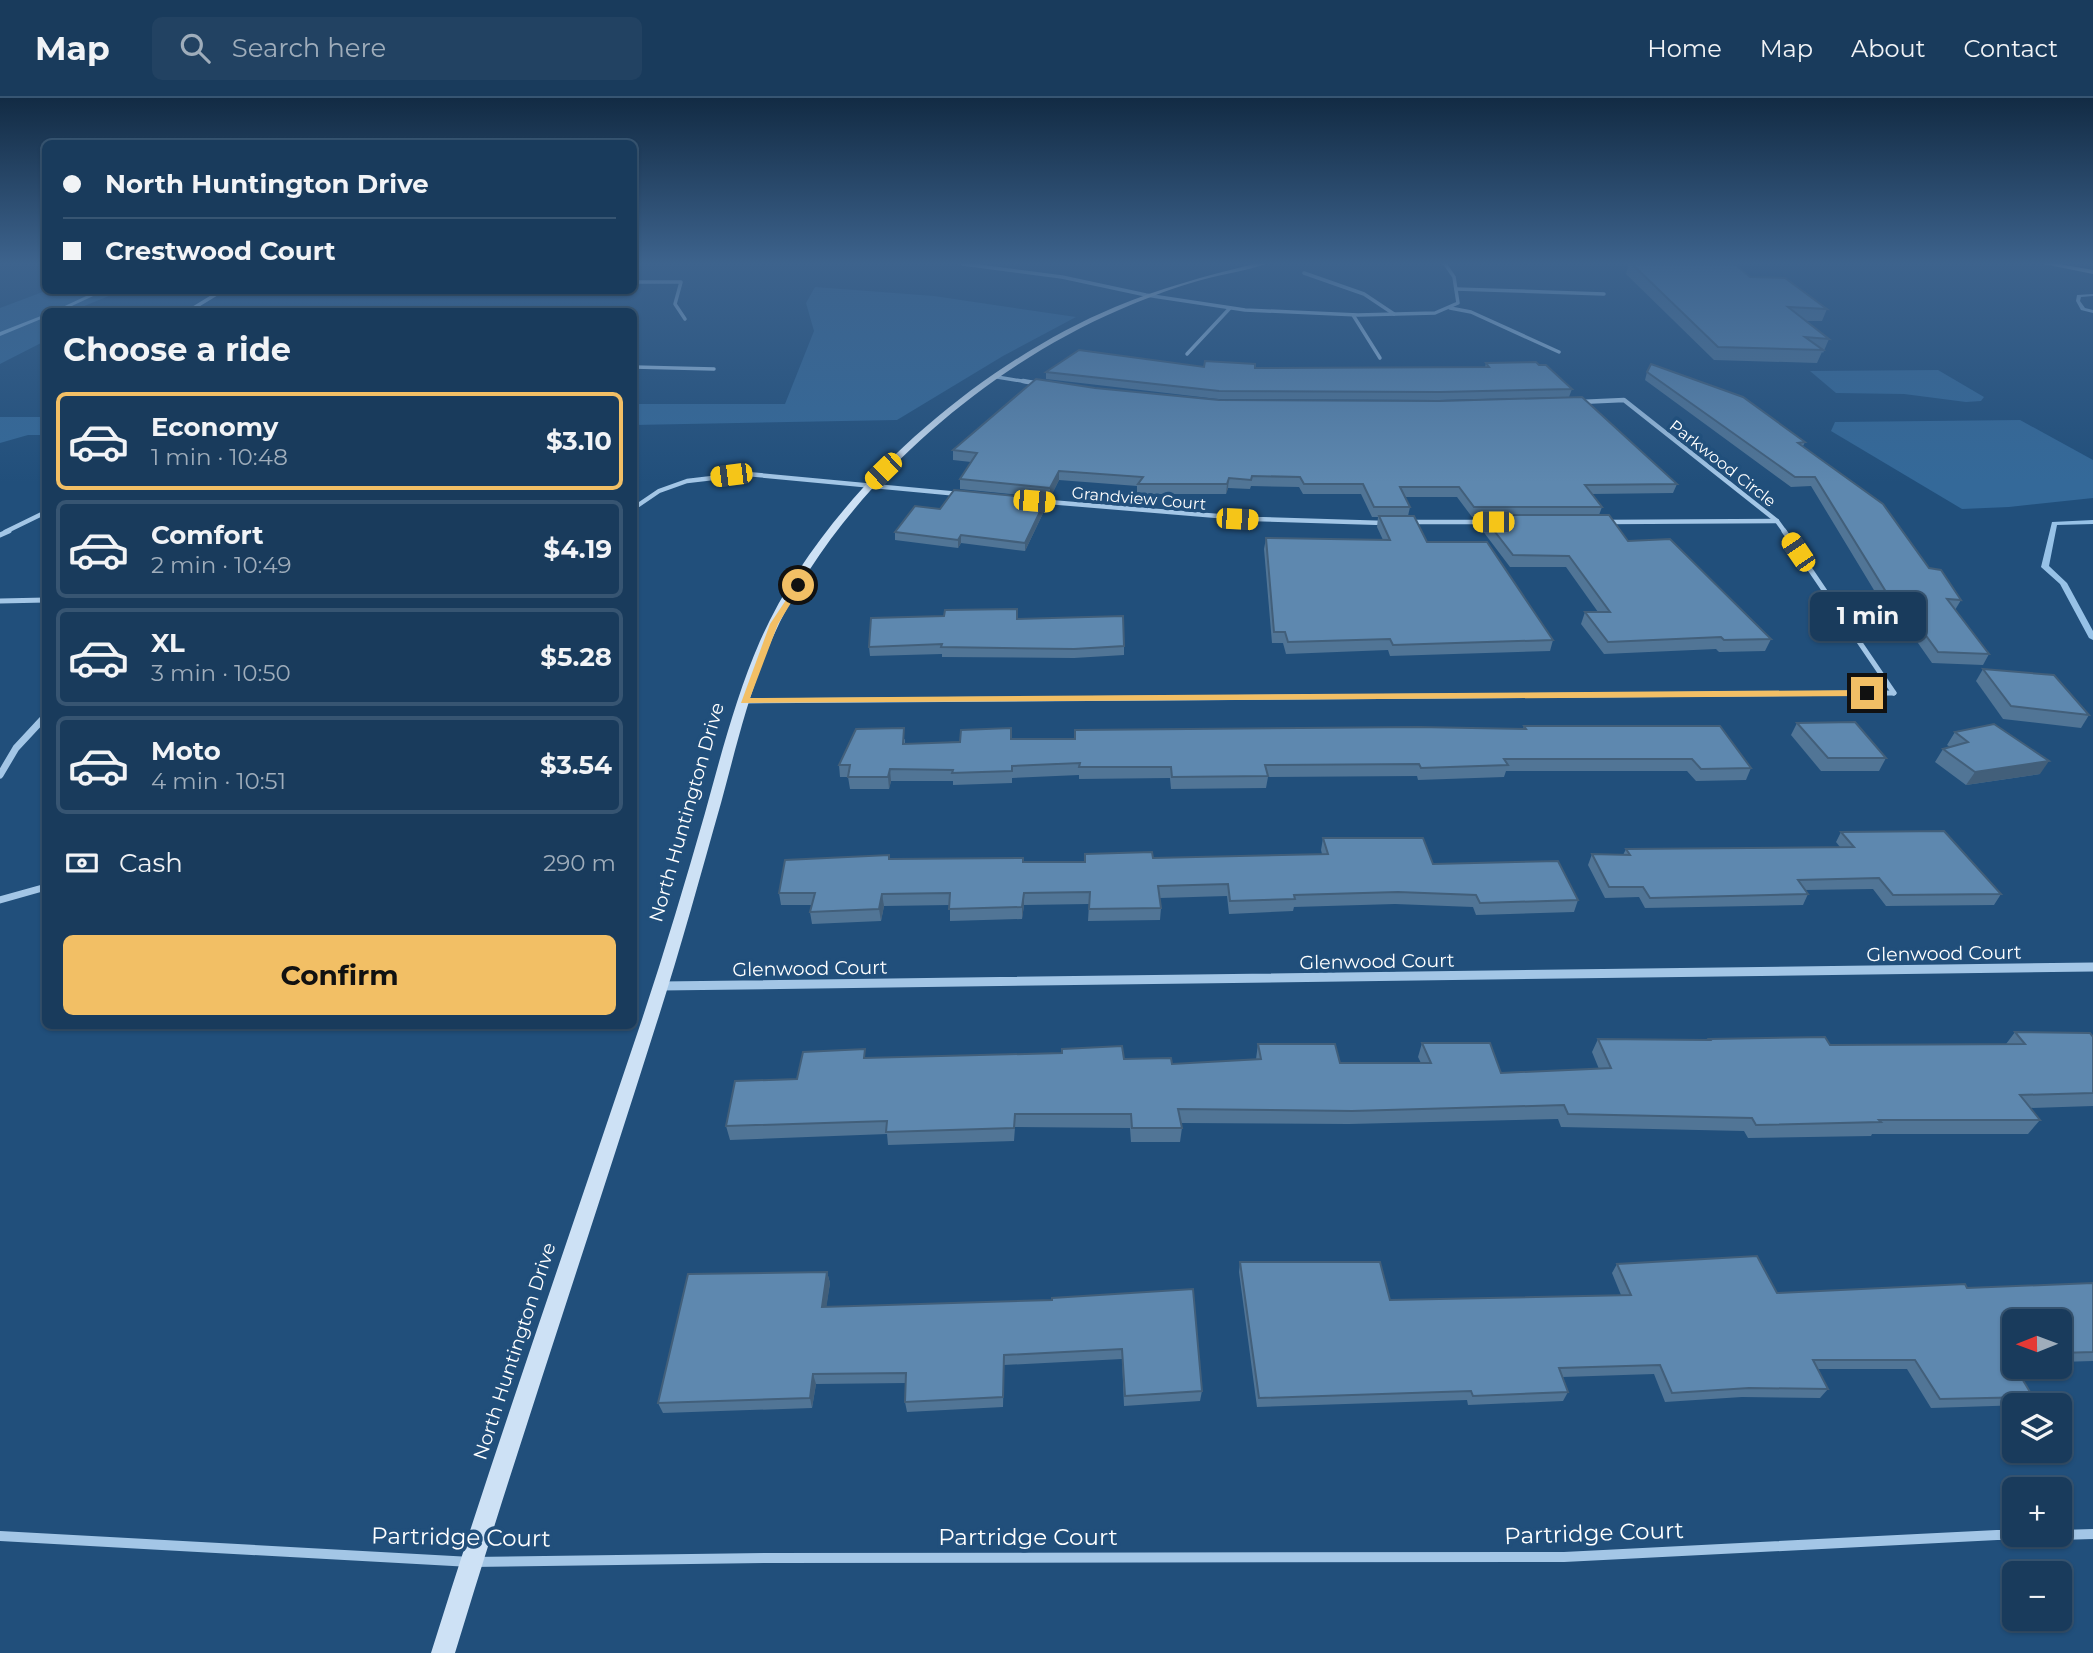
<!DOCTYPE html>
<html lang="en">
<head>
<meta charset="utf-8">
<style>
  :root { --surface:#193b5c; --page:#224262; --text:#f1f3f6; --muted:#9fadbb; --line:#375572; --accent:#f2bf65 }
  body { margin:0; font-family:Montserrat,sans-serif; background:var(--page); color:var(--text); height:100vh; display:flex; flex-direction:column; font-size:26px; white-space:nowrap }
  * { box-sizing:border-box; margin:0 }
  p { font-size:23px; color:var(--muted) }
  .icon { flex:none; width:38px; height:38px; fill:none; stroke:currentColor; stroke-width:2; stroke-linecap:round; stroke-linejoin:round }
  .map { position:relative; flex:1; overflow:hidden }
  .sheet { position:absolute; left:42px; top:210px; width:595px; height:721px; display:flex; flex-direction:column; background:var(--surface); border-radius:10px; box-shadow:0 2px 5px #0004,0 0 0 2px var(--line) }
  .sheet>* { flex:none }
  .guide { position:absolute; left:42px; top:42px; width:595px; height:154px; border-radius:10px; box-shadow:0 2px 5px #0004,0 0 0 2px var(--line); display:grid; align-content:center; height:154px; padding:0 21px; background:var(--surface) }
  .needle { width:46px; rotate:269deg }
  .fabs { position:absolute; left:2002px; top:1211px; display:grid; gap:14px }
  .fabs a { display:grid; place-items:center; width:70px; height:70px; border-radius:10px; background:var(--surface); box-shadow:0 2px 5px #0004,0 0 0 2px var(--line); font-size:35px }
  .end { position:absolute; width:32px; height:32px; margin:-16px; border:9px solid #f2bf65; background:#111; box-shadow:0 0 0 4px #111 }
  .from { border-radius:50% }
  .bubble { position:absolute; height:49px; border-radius:10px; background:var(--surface); box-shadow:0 2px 5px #0004,0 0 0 2px var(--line); font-size:23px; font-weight:700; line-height:49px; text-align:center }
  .car { position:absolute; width:21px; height:42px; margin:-21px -10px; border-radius:9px; box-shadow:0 0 5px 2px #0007; background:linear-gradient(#f5c518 24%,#345 0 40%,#f5c518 0 76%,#345 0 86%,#f5c518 0) }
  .guide b { display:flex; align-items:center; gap:24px; height:66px; font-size:26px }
  .guide b+b { border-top:2px solid var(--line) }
  .guide i { width:18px; height:18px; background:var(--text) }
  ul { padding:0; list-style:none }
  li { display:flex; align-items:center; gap:21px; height:98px; margin:0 14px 10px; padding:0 7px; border:4px solid var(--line); border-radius:10px }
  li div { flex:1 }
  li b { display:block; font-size:26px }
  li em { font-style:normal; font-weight:700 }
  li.on { border-color:var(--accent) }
  li>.icon { width:63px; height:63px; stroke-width:1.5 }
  h2 { padding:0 21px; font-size:32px; line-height:84px }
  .pay { display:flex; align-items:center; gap:18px; height:77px; padding:0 21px; font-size:26px }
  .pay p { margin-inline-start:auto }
  .action { display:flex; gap:14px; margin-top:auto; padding:14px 21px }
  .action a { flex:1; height:80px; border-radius:10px; background:var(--accent); color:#111; font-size:28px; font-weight:700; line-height:80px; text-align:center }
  header { display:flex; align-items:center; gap:42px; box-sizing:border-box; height:98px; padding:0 35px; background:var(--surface); border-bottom:2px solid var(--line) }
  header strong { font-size:33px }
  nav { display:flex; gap:38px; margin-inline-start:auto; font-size:24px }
  .search { width:490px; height:63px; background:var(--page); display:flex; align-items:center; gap:18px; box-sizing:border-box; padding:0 24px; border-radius:10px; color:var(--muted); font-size:26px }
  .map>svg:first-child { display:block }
  .green { fill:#346999 }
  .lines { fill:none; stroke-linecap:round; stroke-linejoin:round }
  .stream { fill:#97c2e7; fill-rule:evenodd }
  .street-far5 { stroke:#a3c6e6; stroke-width:3.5 }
  .street-far4 { stroke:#a3c6e6; stroke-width:4.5 }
  .street-far3 { stroke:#a3c6e6; stroke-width:5 }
  .street-far2 { stroke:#a3c6e6; stroke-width:7 }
  .street-far1 { stroke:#a3c6e6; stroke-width:9 }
  .street { stroke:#a3c6e6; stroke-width:10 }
  .secondary { fill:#cde1f5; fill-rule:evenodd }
  .wall { fill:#517596 }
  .shaded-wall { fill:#425f7a }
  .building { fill:#5e88af; stroke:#425f7a; stroke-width:2 }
  .route { fill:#f2bf65 }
  .labels { text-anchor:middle; stroke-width:7; stroke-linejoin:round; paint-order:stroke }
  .far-street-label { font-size:16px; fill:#fff; stroke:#214f7b }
  .street-label { font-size:19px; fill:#fff; stroke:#214f7b }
  .near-street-label { font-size:23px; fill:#fff; stroke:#214f7b }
</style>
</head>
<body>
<header>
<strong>Map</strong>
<div class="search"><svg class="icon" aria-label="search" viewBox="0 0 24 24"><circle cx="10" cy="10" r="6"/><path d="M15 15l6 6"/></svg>Search here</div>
<nav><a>Home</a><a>Map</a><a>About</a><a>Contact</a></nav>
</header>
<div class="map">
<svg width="2093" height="1555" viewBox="0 0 2093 1555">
  <rect width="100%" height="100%" fill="#214f7b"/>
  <g class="green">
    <polygon points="815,189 934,198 1076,219 1003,258 897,322 634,327 634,306 785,306 814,233 806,205"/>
    <polygon points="48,192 121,193 72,213 46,214 45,243 0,266 0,210"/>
    <polygon points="1938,272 1984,299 1981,303 1966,304 1904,296 1836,295 1810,273"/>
    <polygon points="0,319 45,319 45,337 28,337 0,345"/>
    <polygon points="2020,322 2093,362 2093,400 2009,409 1962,411 1831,333 1835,324"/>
  </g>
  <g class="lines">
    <g class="stream">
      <polygon points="99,192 106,192 59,214 52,214"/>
      <polygon points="2093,196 2093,198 2081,199 2080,203 2085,210 2093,212 2093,215 2081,212 2076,203 2077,197"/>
      <polygon points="46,216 46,219 0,238 0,234"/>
      <polygon points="2093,422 2093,426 2057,427 2049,468 2067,485 2093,533 2093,542 2089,540 2060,486 2041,469 2052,424"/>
    </g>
    <g class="street-far5">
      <polyline points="963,166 1062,179 1146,197 1245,212 1358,217 1435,215 1458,205 1454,179 1445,166"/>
      <polyline points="1304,175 1364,196 1394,216"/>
      <polyline points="634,184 681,184 675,206 685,221"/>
      <polyline points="1456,191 1604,196"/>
      <polyline points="1450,210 1471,214 1559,254"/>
      <polyline points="187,214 223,192"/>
      <polyline points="1353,217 1380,260"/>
      <polyline points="1187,256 1230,210"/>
      <polyline points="634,269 714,271"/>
      <polyline points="997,279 1034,285"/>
    </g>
    <g class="street-far4">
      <polyline points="1023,283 1040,286"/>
      <polyline points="1580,304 1624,302 1777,423 1785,434"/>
      <polyline points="1037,403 1254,421 1384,425"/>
      <polyline points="634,410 659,393 687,383 747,376 959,396"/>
      <polyline points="1410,424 1489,424"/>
      <polyline points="1606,424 1777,423"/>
      <polyline points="5,434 46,414"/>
    </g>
    <g class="street-far3">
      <polyline points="1784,433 1894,595"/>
      <polyline points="0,437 9,433"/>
      <polyline points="0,503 46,502"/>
      <polyline points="744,603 1894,595"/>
      <polyline points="41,624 46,618"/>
    </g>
    <g class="street-far2">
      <polyline points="0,677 16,650 42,622"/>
      <polyline points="0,802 46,789"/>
    </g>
    <polyline class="street-far1" points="661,888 2093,869"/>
    <g class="street">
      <polyline points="2060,1437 2093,1436"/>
      <polyline points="0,1438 471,1464 768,1460 1564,1459 1997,1437 2055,1437"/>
    </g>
    <g class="secondary">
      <path d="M 1254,166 L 1266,166 C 1242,174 1216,177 1191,185 C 1167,192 1142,202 1119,212 C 979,272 834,400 772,541 C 749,593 736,650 721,705 C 700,779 680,853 656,927 C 590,1136 519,1344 455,1555 L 431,1555 C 495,1350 566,1148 634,945 C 660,869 683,792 705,715 C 721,657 736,598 760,543 C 823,401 972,269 1115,209 C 1160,190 1206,178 1254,166 Z"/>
      <polygon points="2044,166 2059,166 2093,172 2093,176"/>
    </g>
  </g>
  <g class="wall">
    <polygon points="1629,166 1735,166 1750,179 1827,211 1822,223 1806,223 1829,241 1823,255 1822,254 1817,265 1714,262 1626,176"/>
    <polygon points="1486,265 1539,267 1572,291 1569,299 1438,302 1218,301 1046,281 1046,274 1255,270 1485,269"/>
    <polygon points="1647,274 1805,344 1803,348 1961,502 1955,512 1989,556 1983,567 1932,565 1892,508 1883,507 1811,388 1791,389 1645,282"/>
    <polygon points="953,352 1677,386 1673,395 1592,396 1602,409 1599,417 1628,443 1771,541 1765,553 1719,554 1716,551 1604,556 1581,526 1585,514 1598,514 1566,469 1510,469 1479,428 1482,419 1472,419 1457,399 1405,399 1410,409 1408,418 1427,444 1553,542 1550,553 1390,558 1388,552 1286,556 1283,545 1272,545 1264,451 1266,440 1383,442 1377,429 1378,419 1372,419 1361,396 1303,396 1299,389 1251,388 1250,391 1228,390 1226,396 1137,396 1137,388 1059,382 1050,400 960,391 960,381 971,364 953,362"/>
    <polygon points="1046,409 1025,453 961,445 958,450 895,442 895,434 940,411"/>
    <polygon points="1017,521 1124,548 1124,557 1074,560 942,559 942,556 870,558 869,549"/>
    <polygon points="1983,571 2089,617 2081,630 2003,621 1976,583"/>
    <polygon points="1797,625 1886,660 1879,673 1821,673 1791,637"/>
    <polygon points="1524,628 1751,670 1746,682 1696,683 1687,673 1506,673 1504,679 1418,682 1417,678 1268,679 1266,690 1171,691 1170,680 1079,681 1079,677 1012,680 1012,685 953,687 953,683 891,683 889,691 850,691 848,679 840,679 839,667 905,641 905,646 1011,641 1075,641 1075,632 1523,631"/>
    <polygon points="1955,634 2040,676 1966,687 1935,664 1943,651 1950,649 1947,647"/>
    <polygon points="1841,734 2001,796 1994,807 1886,808 1873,791 1805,792 1808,796 1803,807 1645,810 1639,799 1605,800 1588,767 1592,756 1623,757 1626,751 1840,749 1836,744"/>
    <polygon points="1323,740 1578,802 1574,814 1476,817 1473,809 1395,806 1294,809 1293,813 1229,816 1227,798 1160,800 1161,810 1160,822 1088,823 1089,806 1024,807 1022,821 950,823 950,807 884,808 881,823 812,826 810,814 812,807 781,807 779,795 889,757 890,761 1084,764 1085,756 1153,760 1322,756 1321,752"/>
    <polygon points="2015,934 2093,939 2093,1008 2030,1010 2040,1022 2028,1036 1872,1036 1871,1038 1748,1040 1744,1033 1561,1029 1558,1021 1349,1026 1181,1025 1182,1030 1180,1044 1131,1044 1130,1030 1015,1029 1014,1043 888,1047 887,1036 730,1042 726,1028 797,981 867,960 1124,961 1172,966 1256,961 1258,946 1340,965 1421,965 1418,959 1422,945 1501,975 1599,971 1592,954 1598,941 1708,942 1709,941 1830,947 2006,946"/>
    <polygon points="1240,1164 1390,1202 1621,1197 1612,1175 1617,1166 1777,1195 1967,1190 2093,1185 2093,1263 2060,1264 2060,1223 2014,1223 2014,1265 2013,1265 2033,1299 2024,1307 1931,1310 1907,1271 1817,1271 1828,1291 1820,1300 1742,1299 1665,1304 1654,1276 1563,1279 1568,1294 1563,1303 1468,1307 1467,1302 1257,1309 1239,1174"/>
    <polygon points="827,1174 830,1185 826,1209 1052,1202 1202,1293 1200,1303 1124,1308 1122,1261 1004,1267 1003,1309 907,1314 905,1304 906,1285 816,1286 812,1310 663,1315 658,1305"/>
  </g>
  <g class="shaded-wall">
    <polygon points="1059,373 1059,382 1050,400 1050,390"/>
    <polygon points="1229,380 1228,390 1226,396 1227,386"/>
    <polygon points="1046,401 1046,409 1025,453 1025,445"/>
    <polygon points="961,437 961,445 958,450 958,442"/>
    <polygon points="2049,663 2040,676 1966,687 1975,674"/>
    <polygon points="890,671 891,683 889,691 888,679"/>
    <polygon points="1024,795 1024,807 1022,821 1022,809"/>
    <polygon points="882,796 884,808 881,823 879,811"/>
    <polygon points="827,1174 830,1185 825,1219 822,1209"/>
    <polygon points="813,1276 816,1286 812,1310 810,1300"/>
  </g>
  <g class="building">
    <polygon points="1632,166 1735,166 1750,179 1785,180 1827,211 1788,209 1829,241 1805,239 1823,252 1718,249"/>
    <polygon points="1079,252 1204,269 1205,263 1255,266 1255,270 1489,269 1486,265 1536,264 1539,267 1546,267 1572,291 1440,294 1219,293 1046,274"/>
    <polygon points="1651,266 1743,299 1805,344 1798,345 1883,406 1929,470 1941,472 1961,502 1947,501 1989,556 1938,554 1897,498 1888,497 1815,379 1795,379 1647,274"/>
    <polygon points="1036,281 1095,290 1219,302 1440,303 1582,299 1677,386 1585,387 1602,409 1474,409 1459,389 1400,389 1410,409 1374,409 1363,386 1304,386 1300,379 1252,378 1251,382 1229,380 1227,386 1138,386 1143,379 1059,373 1050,390 960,381 977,355 953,352"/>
    <polygon points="954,392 1046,401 1025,445 961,437 958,442 895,434 915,408 940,411"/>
    <polygon points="1482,417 1609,417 1628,443 1670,441 1771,541 1724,542 1721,539 1608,544 1585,514 1610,514 1569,458 1513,457"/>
    <polygon points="1379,418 1414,418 1427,444 1487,444 1553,542 1393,547 1390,541 1288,544 1285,534 1274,534 1266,440 1390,442"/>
    <polygon points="1017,511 1017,521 1123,518 1124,548 1074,551 941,549 942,546 869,549 871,520 944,518 945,512"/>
    <polygon points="1983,571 2054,577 2089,617 2011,608"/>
    <polygon points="1855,624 1886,660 1828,660 1797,625"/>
    <polygon points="1994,626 2049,663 1975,674 1943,651 1968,644 1955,634"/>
    <polygon points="1524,628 1720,628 1751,670 1701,671 1692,661 1504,661 1508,667 1421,670 1419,666 1265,667 1268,678 1172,679 1171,669 1079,669 1080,665 1012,668 1012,673 952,675 953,672 890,671 888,679 848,679 850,667 839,667 856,631 904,630 903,646 960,644 961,632 1011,630 1011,641 1075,641 1075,632 1418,629 1526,631"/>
    <polygon points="1944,733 2001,796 1893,797 1879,780 1798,782 1808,796 1650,800 1643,789 1609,789 1592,756 1630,757 1626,751 1854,749 1841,734"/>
    <polygon points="1323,740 1423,740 1433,766 1558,763 1578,802 1480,805 1476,797 1398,794 1294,797 1295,801 1230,803 1228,786 1158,788 1161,810 1089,811 1090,794 1024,795 1022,809 949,811 950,795 882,796 879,811 810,814 815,795 779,795 785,762 889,757 889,761 1023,760 1023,764 1085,764 1085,756 1152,754 1153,760 1328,756"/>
    <polygon points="2015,934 2090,935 2093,939 2093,995 2020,997 2040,1022 1879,1022 1881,1024 1756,1027 1752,1020 1568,1016 1564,1007 1352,1013 1178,1011 1182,1030 1132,1030 1131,1016 1015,1016 1014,1030 886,1034 887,1023 726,1028 735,983 797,981 803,954 865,951 864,960 1062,955 1062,951 1122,948 1124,961 1171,960 1172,966 1261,961 1258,946 1335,946 1340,965 1431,965 1422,945 1490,945 1501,975 1611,970 1598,941 1710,942 1709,941 1825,939 1830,947 2025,946"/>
    <polygon points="1757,1158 1777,1195 1965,1186 1967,1190 2093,1185 2093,1254 2060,1255 2060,1223 2014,1223 2014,1257 2008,1257 2033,1299 1940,1301 1915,1262 1813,1262 1828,1291 1749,1290 1672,1295 1660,1267 1559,1270 1568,1294 1473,1298 1471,1293 1259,1300 1240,1164 1380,1164 1390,1202 1631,1197 1617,1166"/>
    <polygon points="827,1174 822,1209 1052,1202 1052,1200 1193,1191 1202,1293 1125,1298 1122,1251 1004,1257 1003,1299 905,1304 906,1275 813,1276 810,1300 658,1305 688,1176"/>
  </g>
  <linearGradient id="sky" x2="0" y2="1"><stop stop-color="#122b44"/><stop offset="0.43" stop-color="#3d638d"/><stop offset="1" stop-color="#3d638d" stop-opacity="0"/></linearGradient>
  <rect width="2093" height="384" fill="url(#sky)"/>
  <polygon class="route" points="798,484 802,487 778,526 750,600 1867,592 1872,595 1867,598 741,605 770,526"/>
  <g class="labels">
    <g class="far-street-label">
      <text transform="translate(1723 365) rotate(38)" y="6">Parkwood Circle</text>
      <text transform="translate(1139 400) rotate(5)" y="6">Grandview Court</text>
    </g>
    <g class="street-label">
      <text transform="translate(686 714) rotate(-74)" y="7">North Huntington Drive</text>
      <text transform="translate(1944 855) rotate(-1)" y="7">Glenwood Court</text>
      <text transform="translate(1377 863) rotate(-1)" y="7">Glenwood Court</text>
      <text transform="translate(810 870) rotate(-1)" y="7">Glenwood Court</text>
      <text transform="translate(514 1253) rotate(-72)" y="7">North Huntington Drive</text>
    </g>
    <g class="near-street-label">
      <text transform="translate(1594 1435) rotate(-2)" y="8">Partridge Court</text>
      <text transform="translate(461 1439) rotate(1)" y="8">Partridge Court</text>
      <text x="1028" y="1447">Partridge Court</text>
    </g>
  </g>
</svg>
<div class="fabs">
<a><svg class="needle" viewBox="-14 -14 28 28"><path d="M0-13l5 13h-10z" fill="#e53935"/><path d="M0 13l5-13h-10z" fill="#9fadbb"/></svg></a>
<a><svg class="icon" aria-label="layers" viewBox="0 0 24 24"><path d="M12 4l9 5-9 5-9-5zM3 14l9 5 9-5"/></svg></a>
<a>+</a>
<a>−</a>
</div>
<i class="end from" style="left:798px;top:487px"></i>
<i class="end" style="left:1867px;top:595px"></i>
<div class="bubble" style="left:1810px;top:494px;width:116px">1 min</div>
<i class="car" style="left:883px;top:373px;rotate:226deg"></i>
<i class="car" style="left:731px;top:377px;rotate:263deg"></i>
<i class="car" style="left:1034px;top:403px;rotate:95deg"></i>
<i class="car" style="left:1237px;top:421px;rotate:93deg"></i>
<i class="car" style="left:1493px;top:424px;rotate:270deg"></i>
<i class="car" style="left:1798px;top:454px;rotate:326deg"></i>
<div class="guide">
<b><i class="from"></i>North Huntington Drive</b>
<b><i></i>Crestwood Court</b>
</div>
<section class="sheet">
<h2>Choose a ride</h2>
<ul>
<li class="on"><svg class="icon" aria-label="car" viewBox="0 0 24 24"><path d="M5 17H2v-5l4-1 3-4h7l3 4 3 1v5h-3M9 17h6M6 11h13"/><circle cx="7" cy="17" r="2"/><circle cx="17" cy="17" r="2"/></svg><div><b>Economy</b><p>1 min · 10:48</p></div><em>$3.10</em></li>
<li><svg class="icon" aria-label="car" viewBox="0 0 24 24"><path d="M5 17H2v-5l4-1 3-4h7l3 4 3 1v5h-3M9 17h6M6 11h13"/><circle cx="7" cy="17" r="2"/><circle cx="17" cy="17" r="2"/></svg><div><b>Comfort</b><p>2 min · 10:49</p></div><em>$4.19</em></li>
<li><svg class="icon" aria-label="car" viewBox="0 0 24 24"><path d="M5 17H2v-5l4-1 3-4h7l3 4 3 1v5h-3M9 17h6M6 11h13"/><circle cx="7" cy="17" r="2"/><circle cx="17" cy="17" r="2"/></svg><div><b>XL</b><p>3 min · 10:50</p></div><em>$5.28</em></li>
<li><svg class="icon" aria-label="car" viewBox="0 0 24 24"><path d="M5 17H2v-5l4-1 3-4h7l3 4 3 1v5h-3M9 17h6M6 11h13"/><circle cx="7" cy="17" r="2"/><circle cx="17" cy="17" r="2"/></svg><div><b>Moto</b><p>4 min · 10:51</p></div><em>$3.54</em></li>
</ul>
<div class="pay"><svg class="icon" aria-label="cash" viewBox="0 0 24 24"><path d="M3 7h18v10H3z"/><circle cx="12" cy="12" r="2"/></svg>Cash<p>290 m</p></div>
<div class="action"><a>Confirm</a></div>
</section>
</div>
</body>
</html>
